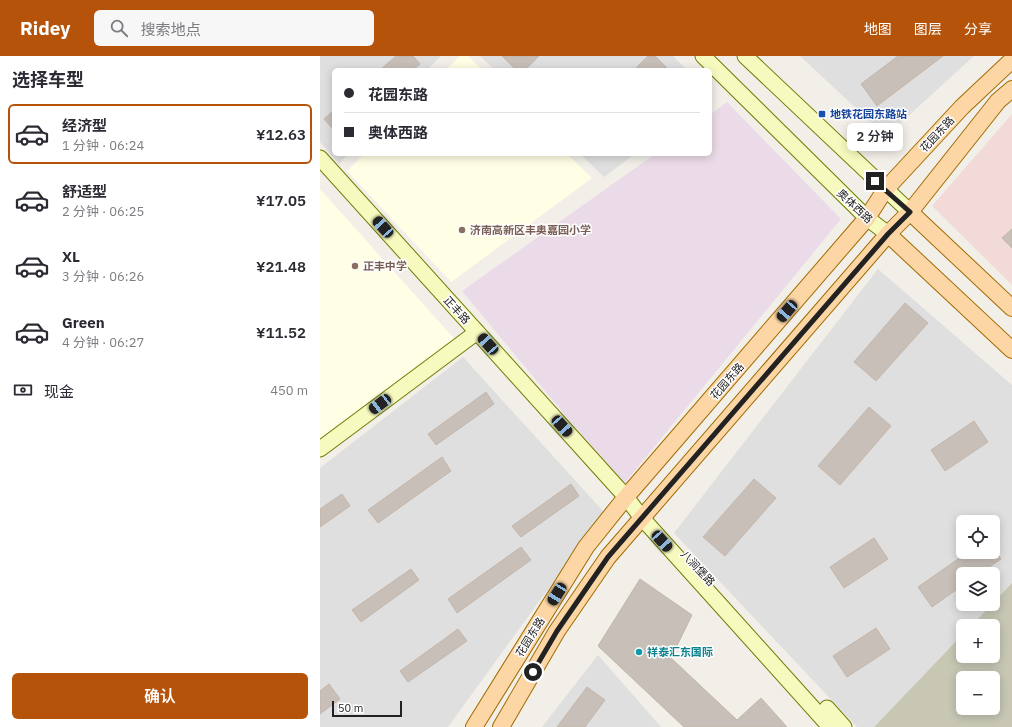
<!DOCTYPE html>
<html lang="zh">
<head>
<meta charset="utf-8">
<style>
  :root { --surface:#fff; --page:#f7f7f7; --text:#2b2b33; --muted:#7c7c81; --line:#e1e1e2; --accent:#b45309 }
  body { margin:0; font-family:"IBM Plex Sans","Noto Sans SC",sans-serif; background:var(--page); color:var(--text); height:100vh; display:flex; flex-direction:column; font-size:15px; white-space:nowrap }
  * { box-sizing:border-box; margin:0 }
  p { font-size:13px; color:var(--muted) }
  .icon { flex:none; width:22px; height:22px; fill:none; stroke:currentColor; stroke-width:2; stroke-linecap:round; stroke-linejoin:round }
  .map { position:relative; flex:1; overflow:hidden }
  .details { display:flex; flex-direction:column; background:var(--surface); width:320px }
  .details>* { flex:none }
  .hud { position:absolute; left:12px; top:12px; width:380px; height:88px; border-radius:6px; box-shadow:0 2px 10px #0003; display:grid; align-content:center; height:88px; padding:0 12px; background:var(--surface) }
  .controls { position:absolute; left:636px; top:459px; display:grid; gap:8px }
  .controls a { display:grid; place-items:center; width:44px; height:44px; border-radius:6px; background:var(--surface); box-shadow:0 2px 10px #0003; font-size:20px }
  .scale { position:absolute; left:12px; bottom:10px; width:70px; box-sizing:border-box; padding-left:4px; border:2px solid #222; border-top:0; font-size:11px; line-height:14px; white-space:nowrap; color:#222; -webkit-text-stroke:3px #fff; paint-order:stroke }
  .end { position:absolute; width:18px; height:18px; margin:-9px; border:5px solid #222; background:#fff; box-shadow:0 0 0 2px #fff }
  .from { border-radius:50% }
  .bubble { position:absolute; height:28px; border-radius:6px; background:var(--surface); box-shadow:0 2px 10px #0003; font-size:13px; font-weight:600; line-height:28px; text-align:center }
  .car { position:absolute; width:12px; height:24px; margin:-12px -6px; border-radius:5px; box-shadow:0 0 3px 1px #0007; background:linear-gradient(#222 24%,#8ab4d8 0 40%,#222 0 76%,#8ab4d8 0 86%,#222 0) }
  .hud b { display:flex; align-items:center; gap:14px; height:38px; font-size:15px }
  .hud b+b { border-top:1px solid var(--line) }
  .hud i { width:10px; height:10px; background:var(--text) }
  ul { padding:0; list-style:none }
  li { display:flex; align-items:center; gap:12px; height:60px; margin:0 8px 6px; padding:0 4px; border:2px solid transparent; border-radius:6px }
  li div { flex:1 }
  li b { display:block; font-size:15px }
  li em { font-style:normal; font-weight:600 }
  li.current { border-color:var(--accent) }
  li>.icon { width:36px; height:36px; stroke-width:1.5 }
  h2 { padding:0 12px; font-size:18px; line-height:48px }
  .pay { display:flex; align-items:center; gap:10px; height:44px; padding:0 12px; font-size:15px }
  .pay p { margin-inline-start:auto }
  .primary-button { display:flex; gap:8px; margin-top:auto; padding:8px 12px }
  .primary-button a { flex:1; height:46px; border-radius:6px; background:var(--accent); color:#fff; font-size:16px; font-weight:600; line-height:46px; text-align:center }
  header { display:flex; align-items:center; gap:24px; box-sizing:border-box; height:56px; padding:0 20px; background:var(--accent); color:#fff }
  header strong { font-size:19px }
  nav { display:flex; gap:22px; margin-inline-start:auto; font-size:14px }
  .search { width:280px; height:36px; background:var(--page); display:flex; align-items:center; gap:10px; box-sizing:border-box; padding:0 14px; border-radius:6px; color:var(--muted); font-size:15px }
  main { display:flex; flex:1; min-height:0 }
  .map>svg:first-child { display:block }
  .residential { fill:#e0dfdf; fill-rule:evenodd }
  .commercial { fill:#f2dad9 }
  .industrial { fill:#ebdbe8 }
  .education { fill:#ffffe5 }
  .construction { fill:#c7c7b4; fill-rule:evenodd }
  .building { fill:#c7bfb8; stroke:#c4b6ab }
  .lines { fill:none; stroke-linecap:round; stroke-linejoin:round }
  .secondary-casing { stroke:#707d05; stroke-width:17 }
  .primary-casing { stroke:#a06b00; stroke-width:18 }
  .secondary { stroke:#f7fabf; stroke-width:15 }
  .primary { stroke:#fcd6a4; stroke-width:16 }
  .route { stroke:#222; stroke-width:5 }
  .transit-dot { fill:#1a4fb4; stroke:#fff; stroke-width:1.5 }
  .education-dot { fill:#8d6e63; stroke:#fff; stroke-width:1.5 }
  .culture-dot { fill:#0f9aa8; stroke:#fff; stroke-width:1.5 }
  .labels { text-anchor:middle; stroke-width:3; stroke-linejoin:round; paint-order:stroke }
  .transit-label { font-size:11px; font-weight:bold; fill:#164399; stroke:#fff; text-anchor:start }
  .street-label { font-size:11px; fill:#222; stroke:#fff }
  .education-label { font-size:11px; font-weight:bold; fill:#785e54; stroke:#fff; text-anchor:start }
  .culture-label { font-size:11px; font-weight:bold; fill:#0d838f; stroke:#fff; text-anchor:start }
</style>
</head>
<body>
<header>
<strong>Ridey</strong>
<div class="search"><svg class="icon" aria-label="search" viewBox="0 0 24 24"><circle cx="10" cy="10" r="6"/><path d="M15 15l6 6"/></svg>搜索地点</div>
<nav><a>地图</a><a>图层</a><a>分享</a></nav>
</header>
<main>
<section class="details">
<h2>选择车型</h2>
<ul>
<li class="current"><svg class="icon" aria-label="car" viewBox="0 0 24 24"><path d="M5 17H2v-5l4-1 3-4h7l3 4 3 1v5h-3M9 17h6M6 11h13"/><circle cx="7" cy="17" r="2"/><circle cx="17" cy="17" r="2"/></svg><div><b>经济型</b><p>1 分钟 · 06:24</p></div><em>¥12.63</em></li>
<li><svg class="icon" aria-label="car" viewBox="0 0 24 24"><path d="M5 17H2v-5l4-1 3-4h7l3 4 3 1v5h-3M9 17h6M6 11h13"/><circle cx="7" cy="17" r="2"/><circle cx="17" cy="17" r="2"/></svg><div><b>舒适型</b><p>2 分钟 · 06:25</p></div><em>¥17.05</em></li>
<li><svg class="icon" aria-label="car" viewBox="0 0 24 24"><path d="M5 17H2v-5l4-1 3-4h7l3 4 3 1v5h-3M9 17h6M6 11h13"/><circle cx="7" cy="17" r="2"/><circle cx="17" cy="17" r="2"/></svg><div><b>XL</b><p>3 分钟 · 06:26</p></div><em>¥21.48</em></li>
<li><svg class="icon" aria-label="car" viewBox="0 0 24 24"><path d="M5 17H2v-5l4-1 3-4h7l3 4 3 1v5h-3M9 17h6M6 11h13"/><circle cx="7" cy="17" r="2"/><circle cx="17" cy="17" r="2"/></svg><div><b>Green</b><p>4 分钟 · 06:27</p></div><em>¥11.52</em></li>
</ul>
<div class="pay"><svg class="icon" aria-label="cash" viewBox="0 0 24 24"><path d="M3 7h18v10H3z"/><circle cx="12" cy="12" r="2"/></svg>现金<p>450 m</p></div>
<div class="primary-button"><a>确认</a></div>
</section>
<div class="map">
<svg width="692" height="671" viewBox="0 0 692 671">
  <rect width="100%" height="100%" fill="#f2efe9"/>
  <g class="residential">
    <polygon points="0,0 121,0 107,14 14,14 14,98 28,98 19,108 0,86"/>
    <polygon points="160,0 353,0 367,14 175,14"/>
    <polygon points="480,0 654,0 566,80"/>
    <polygon points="260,98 315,98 284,121"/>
    <path d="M 558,213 L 692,329 L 692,527 L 673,547 L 673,518 L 643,518 L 643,548 L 672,548 L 651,570 L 643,570 L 643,578 L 554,671 L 537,671 L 354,477 ZM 643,466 L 673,466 L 673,496 L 643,496 Z"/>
    <polygon points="143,301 284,456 128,671 0,671 0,412"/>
    <polygon points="278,599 341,671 222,671"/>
  </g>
  <polygon class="commercial" points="692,58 692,229 612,150"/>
  <polygon class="industrial" points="407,46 521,163 303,429 142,235 335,98 390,98 390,59"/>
  <g class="education">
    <polygon points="140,0 148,0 162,14 126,14"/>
    <polygon points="44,98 247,98 272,122 131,226 27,115"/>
    <polygon points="0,133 139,288 0,390"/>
  </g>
  <path class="construction" d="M 692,527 L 692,671 L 554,671 L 643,578 L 643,600 L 673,600 L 673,570 L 651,570 ZM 643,622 L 673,622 L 673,652 L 643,652 Z"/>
  <g class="building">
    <polygon points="76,0 93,0 100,8 93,14 60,14"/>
    <polygon points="182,0 219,0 205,14 196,14"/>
    <polygon points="328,0 335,0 349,14 314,14"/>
    <polygon points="578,0 623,0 557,50 541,28"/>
    <polygon points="14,54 14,74 4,63"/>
    <polygon points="692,173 692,192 682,182"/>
    <polygon points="585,247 608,267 556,325 534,306"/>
    <polygon points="166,336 174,348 116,389 108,378"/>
    <polygon points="549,351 571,370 520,429 498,410"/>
    <polygon points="654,365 668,386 625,415 611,394"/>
    <polygon points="122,401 131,415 58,467 48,454"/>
    <polygon points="434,423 456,442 405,500 383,481"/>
    <polygon points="251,428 259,440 201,481 192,470"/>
    <polygon points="22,438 30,450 0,471 0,453"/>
    <polygon points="554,482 568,503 524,532 510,511"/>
    <polygon points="201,491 211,504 137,557 128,543"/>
    <polygon points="648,496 676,496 681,503 659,518 643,518 643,529 612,551 598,531"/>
    <polygon points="91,513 99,524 41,566 32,554"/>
    <polygon points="320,523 372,559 351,602 417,664 441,642 467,671 364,671 278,590"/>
    <polygon points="556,572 570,593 527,621 513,600"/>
    <polygon points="138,573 147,585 88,626 80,615"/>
    <polygon points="9,628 20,643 0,658 0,635"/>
    <polygon points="267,631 285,644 265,671 237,671"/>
  </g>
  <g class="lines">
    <g class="secondary-casing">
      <g id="secondary">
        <polyline points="383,0 547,162 568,178"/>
        <polyline points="425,0 590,156"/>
        <polyline points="0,102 306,441 322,462 510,671"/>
        <polyline points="0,393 157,276"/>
        <polyline points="507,652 524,671"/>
      </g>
    </g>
    <g class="primary-casing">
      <g id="primary">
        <polyline points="590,156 692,252"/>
        <polyline points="568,178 692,294"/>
        <polyline points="154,671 266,491 306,441 547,162 565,134 642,51 692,4"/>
        <polyline points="181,671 237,575 288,501 568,178 590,156 678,45 692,33"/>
      </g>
    </g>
    <use href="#secondary" class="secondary"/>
    <use href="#primary" class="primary"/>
  </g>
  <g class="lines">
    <polyline class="route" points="213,616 237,575 288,501 568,178 590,156 555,125"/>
  </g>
  <rect class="transit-dot" x="498" y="54" width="8" height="8" rx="2"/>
  <g class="education-dot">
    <circle cx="142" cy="174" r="4"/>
    <circle cx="35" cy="210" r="4"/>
  </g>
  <circle class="culture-dot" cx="319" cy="596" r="4"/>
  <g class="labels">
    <g class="transit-label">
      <text x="510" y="62">地铁花园东路站</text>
    </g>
    <g class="street-label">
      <text transform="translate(617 78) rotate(-47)" y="4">花园东路</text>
      <text transform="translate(535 150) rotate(43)" y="4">奥体西路</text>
      <text transform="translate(137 254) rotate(48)" y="4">正丰路</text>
      <text transform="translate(407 325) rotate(-49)" y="4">花园东路</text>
      <text transform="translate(378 512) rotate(47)" y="4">八涧堡路</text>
      <text transform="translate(210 581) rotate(-58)" y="4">花园东路</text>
    </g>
    <g class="education-label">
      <text x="150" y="178">济南高新区丰奥嘉园小学</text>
      <text x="43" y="214">正丰中学</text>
    </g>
    <g class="culture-label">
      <text x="327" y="600">祥泰汇东国际</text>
    </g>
  </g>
</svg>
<div class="controls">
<a><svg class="icon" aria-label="locate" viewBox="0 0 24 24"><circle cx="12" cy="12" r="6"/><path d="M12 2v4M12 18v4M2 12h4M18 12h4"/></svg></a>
<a><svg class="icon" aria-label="layers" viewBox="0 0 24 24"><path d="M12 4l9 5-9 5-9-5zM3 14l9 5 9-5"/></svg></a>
<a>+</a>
<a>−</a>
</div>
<div class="scale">50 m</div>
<i class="end from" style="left:213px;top:616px"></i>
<i class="end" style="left:555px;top:125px"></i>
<div class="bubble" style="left:527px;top:67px;width:56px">2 分钟</div>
<i class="car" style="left:63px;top:171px;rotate:318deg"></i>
<i class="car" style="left:467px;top:255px;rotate:221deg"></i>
<i class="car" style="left:168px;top:288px;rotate:318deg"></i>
<i class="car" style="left:60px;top:348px;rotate:233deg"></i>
<i class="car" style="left:242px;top:370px;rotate:138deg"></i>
<i class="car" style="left:342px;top:485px;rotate:138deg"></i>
<i class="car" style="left:237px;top:538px;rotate:212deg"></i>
<div class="hud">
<b><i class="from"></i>花园东路</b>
<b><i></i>奥体西路</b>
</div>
</div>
</main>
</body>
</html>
